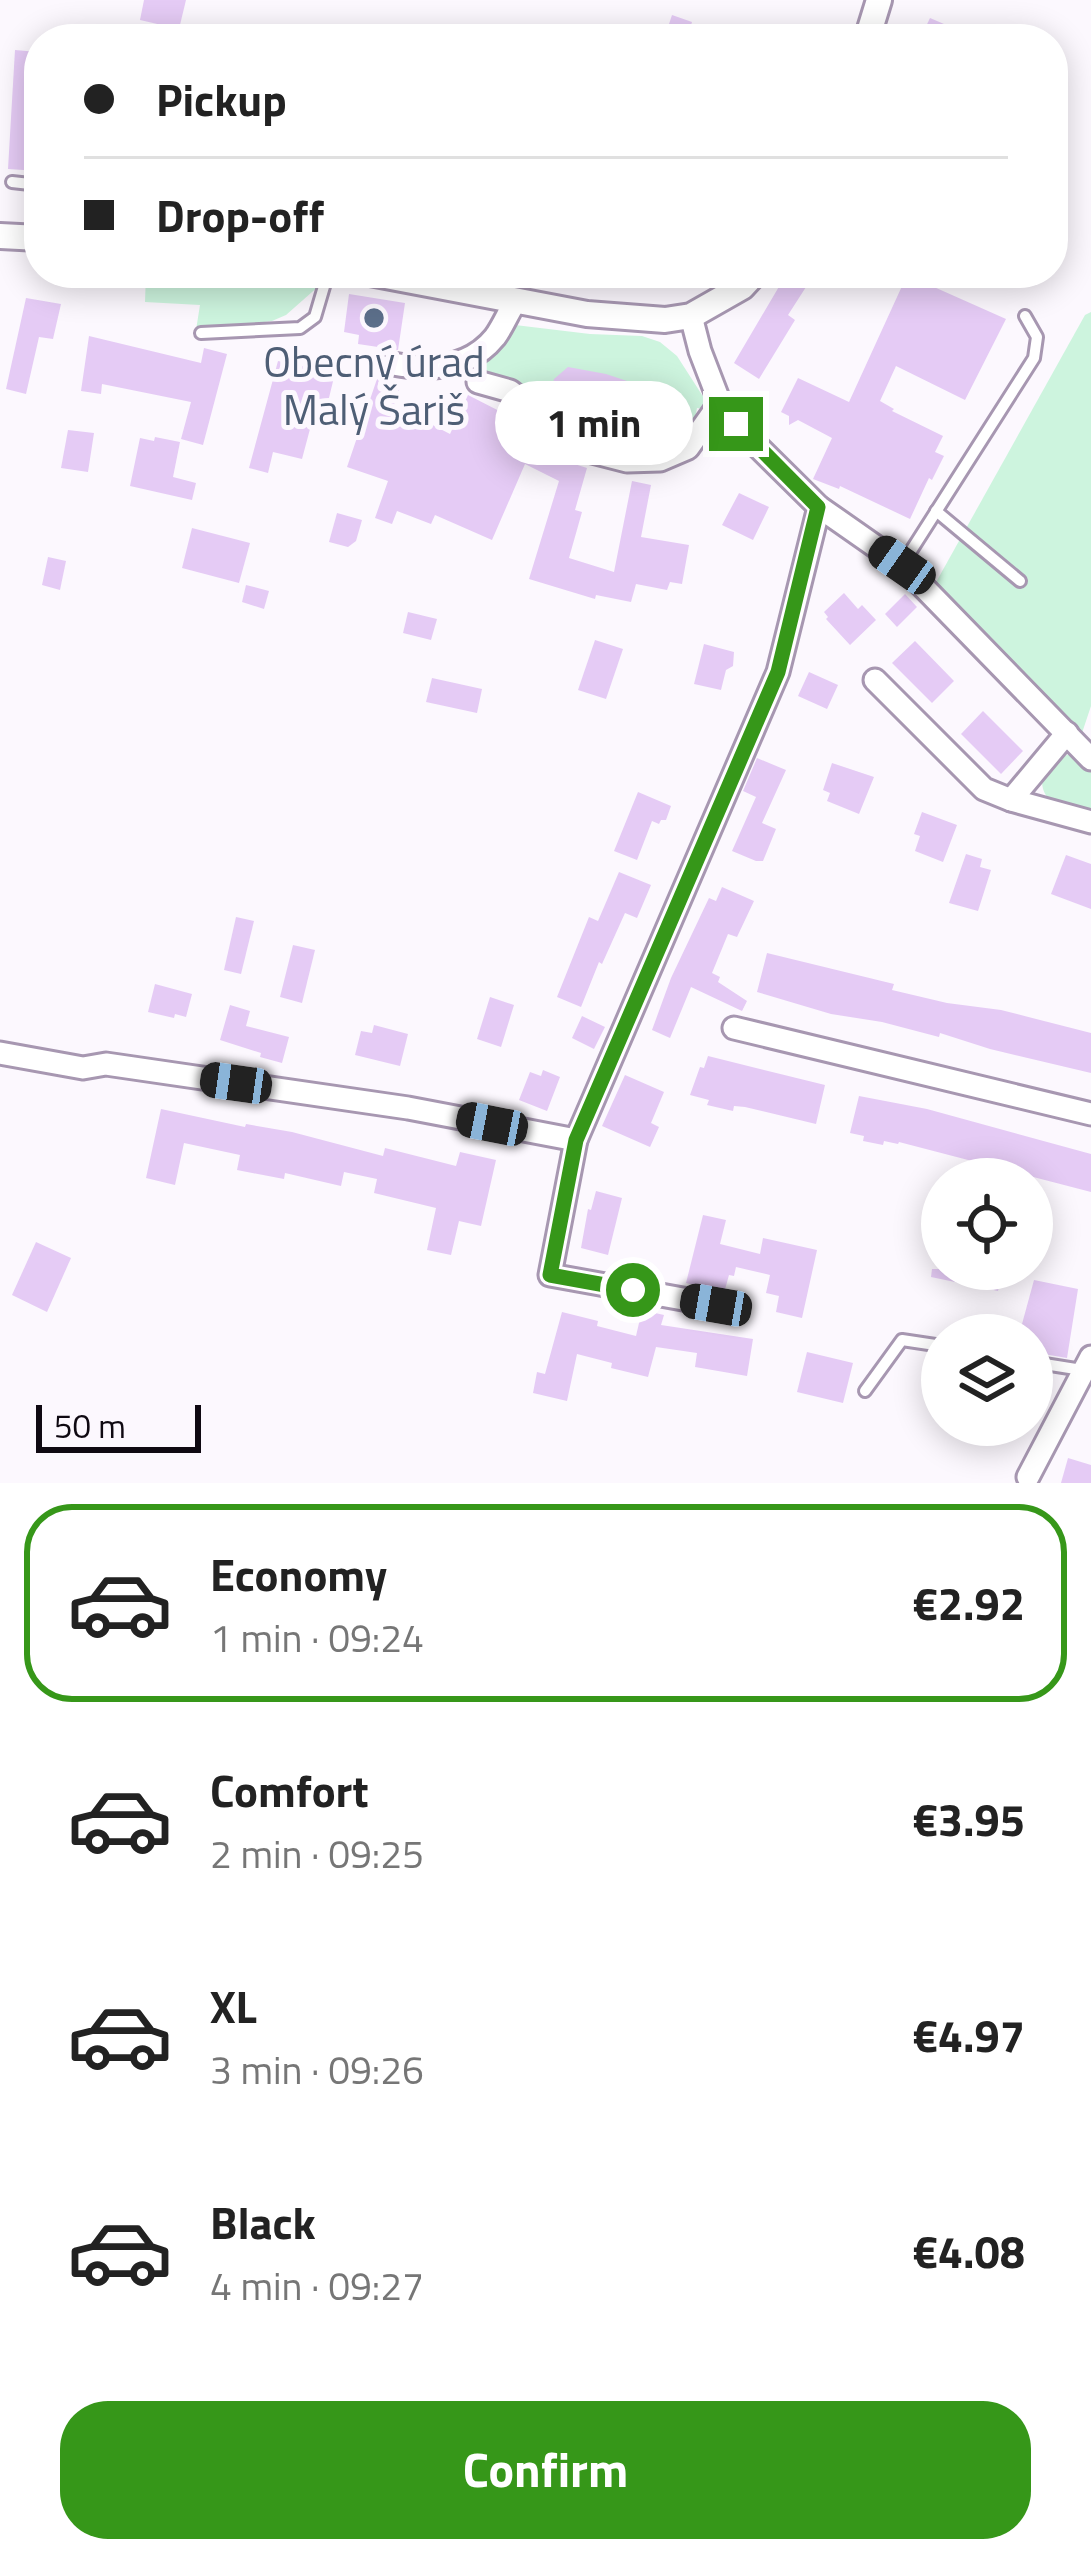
<!DOCTYPE html>
<html lang="en">
<head>
<meta charset="utf-8">
<style>
  :root { --surface:#fff; --page:#f2f2f2; --text:#222; --muted:#767676; --line:#e0e0e0; --accent:#369719 }
  body { margin:0; font-family:"Titillium Web",sans-serif; background:var(--page); color:var(--text); height:100vh; display:flex; flex-direction:column; font-size:45px; white-space:nowrap }
  * { box-sizing:border-box; margin:0 }
  p { font-size:39px; color:var(--muted) }
  .icon { flex:none; width:66px; height:66px; fill:none; stroke:currentColor; stroke-width:2; stroke-linecap:round; stroke-linejoin:round }
  .map { position:relative; height:1483px; overflow:hidden }
  .sheet { display:flex; flex-direction:column; background:var(--surface); flex:1 }
  .sheet>* { flex:none }
  .guide { position:absolute; left:24px; top:24px; width:1044px; height:264px; border-radius:48px; box-shadow:0 6px 30px #0003; display:grid; align-content:center; height:264px; padding:0 60px; background:var(--surface) }
  .tools { position:absolute; left:921px; top:1158px; display:grid; gap:24px }
  .tools a { display:grid; place-items:center; width:132px; height:132px; border-radius:50%; background:var(--surface); box-shadow:0 6px 30px #0003; font-size:60px }
  .scale { position:absolute; left:36px; bottom:30px; width:165px; box-sizing:border-box; padding-left:12px; border:6px solid #0f0912; border-top:0; font-size:33px; line-height:42px; white-space:nowrap; color:#0f0912; -webkit-text-stroke:9px #fcf8fe; paint-order:stroke }
  .end { position:absolute; width:54px; height:54px; margin:-27px; border:15px solid #369719; background:#fff; box-shadow:0 0 0 6px #fff }
  .from { border-radius:50% }
  .bubble { position:absolute; height:84px; border-radius:42px; background:var(--surface); box-shadow:0 6px 30px #0003; font-size:39px; font-weight:700; line-height:84px; text-align:center }
  .car { position:absolute; width:36px; height:72px; margin:-36px -18px; border-radius:15px; box-shadow:0 0 9px 3px #0007; background:linear-gradient(#222 24%,#8ab4d8 0 40%,#222 0 76%,#8ab4d8 0 86%,#222 0) }
  .guide b { display:flex; align-items:center; gap:42px; height:114px; font-size:45px }
  .guide b+b { border-top:3px solid var(--line) }
  .guide i { width:30px; height:30px; background:var(--text) }
  ul { padding:21px 0 0; list-style:none }
  li { display:flex; align-items:center; gap:36px; height:198px; margin:0 24px 18px; padding:0 36px; border:6px solid transparent; border-radius:48px }
  li div { flex:1 }
  li b { display:block; font-size:45px }
  li em { font-style:normal; font-weight:700 }
  li.active { border-color:var(--accent) }
  li>.icon { width:108px; height:108px; stroke-width:1.5 }
  .primary-button { display:flex; gap:24px; margin-top:auto; padding:24px 60px }
  .primary-button a { flex:1; height:138px; border-radius:48px; background:var(--accent); color:#fff; font-size:48px; font-weight:700; line-height:138px; text-align:center }
  .map>svg:first-child { display:block }
  .green { fill:#cdf4de }
  .building { fill:#e5cbf5 }
  .lines { fill:none; stroke-linecap:round; stroke-linejoin:round }
  .service-casing { stroke:#a797b1; stroke-width:16 }
  .minor-casing { stroke:#a797b1; stroke-width:27 }
  .tertiary-casing { stroke:#a797b1; stroke-width:30 }
  .service { stroke:#fff; stroke-width:10 }
  .minor { stroke:#fff; stroke-width:21 }
  .tertiary { stroke:#fff; stroke-width:24 }
  .route { stroke:#369719; stroke-width:15 }
  .service-dot { fill:#5c6f8a; stroke:#fcf8fe; stroke-width:4.5 }
  .labels { text-anchor:middle; stroke-width:10; stroke-linejoin:round; paint-order:stroke }
  .service-label { font-size:42px; fill:#4e5e75; stroke:#fcf8fe }
</style>
</head>
<body>
<div class="map">
<svg width="1091" height="1483" viewBox="0 0 1091 1483">
  <rect width="100%" height="100%" fill="#fcf8fe"/>
  <g class="green">
    <polygon points="146,273 282,273 316,277 320,285 286,315 272,321 196,330 200,305 145,302"/>
    <polygon points="1091,312 1091,706 1082,733 1065,730 930,593 1085,315"/>
    <polygon points="515,325 590,334 642,336 660,342 677,356 704,398 705,409 697,408 694,424 679,443 654,451 616,448 585,437 515,383 452,372 487,353"/>
    <path d="M 1069,754 L 1083,757 L 1091,765 L 1091,815 C 1069,809 1041,807 1042,779 L 1061,758 Z"/>
  </g>
  <g class="building">
    <polygon points="144,0 186,0 179,29 140,20"/>
    <polygon points="672,15 692,22 687,39 664,39"/>
    <polygon points="930,18 979,39 920,39"/>
    <polygon points="15,50 38,52 36,86 39,86 39,171 8,169"/>
    <polygon points="787,273 815,273 788,315 795,320 759,379 734,363"/>
    <polygon points="908,273 941,273 934,287 1006,319 965,400 896,366 880,401 894,409 892,411 943,436 935,452 944,456 932,480 929,478 910,519 840,486 839,489 813,479 832,438 798,420 789,425 789,416 781,412 798,378 849,402"/>
    <polygon points="349,294 405,303 398,350 358,344 359,335 344,332"/>
    <polygon points="26,298 61,304 53,339 39,337 26,394 6,389"/>
    <polygon points="89,336 201,363 204,348 227,354 203,445 181,439 191,402 102,384 101,394 81,391"/>
    <polygon points="278,361 335,373 328,402 318,399 302,459 273,452 268,473 249,468"/>
    <polygon points="568,367 606,374 645,387 660,402 657,411 640,421 621,416 621,419 613,416 612,419 583,408 580,415 568,411 553,396 552,388 554,379"/>
    <polygon points="377,379 400,387 394,405 450,434 468,395 515,419 509,431 543,447 540,453 587,468 575,510 582,512 569,558 614,572 632,481 651,485 641,537 689,545 682,584 670,582 667,590 636,584 631,602 596,595 595,599 529,579 559,481 525,464 492,540 435,515 431,524 397,511 392,524 375,518 388,481 347,467"/>
    <polygon points="68,430 94,433 88,472 61,468"/>
    <polygon points="155,437 180,442 173,477 196,483 192,500 130,486 140,438 154,441"/>
    <polygon points="739,493 769,507 753,540 722,525"/>
    <polygon points="337,513 362,520 356,541 348,547 329,542"/>
    <polygon points="192,528 250,543 239,583 182,568"/>
    <polygon points="48,557 66,561 60,590 42,585"/>
    <polygon points="246,585 269,591 264,609 242,602"/>
    <polygon points="844,593 858,609 862,605 876,620 850,645 826,619 828,617 824,612"/>
    <polygon points="905,594 917,607 897,627 885,614"/>
    <polygon points="408,612 437,619 431,640 403,633"/>
    <polygon points="595,640 623,649 606,699 578,690"/>
    <polygon points="915,641 954,681 932,703 892,663"/>
    <polygon points="704,644 734,652 733,666 726,670 721,690 694,684"/>
    <polygon points="809,672 838,685 827,709 798,696"/>
    <polygon points="432,678 482,689 477,713 426,702"/>
    <polygon points="983,711 1023,751 1001,774 961,734"/>
    <polygon points="757,758 786,770 762,823 776,829 763,861 756,861 732,851 756,797 743,791"/>
    <polygon points="832,763 874,777 859,814 827,801 830,793 823,790"/>
    <polygon points="638,792 671,806 666,820 661,820 659,824 652,821 637,860 614,851"/>
    <polygon points="922,812 957,825 943,862 915,851 920,836 914,834"/>
    <polygon points="966,854 982,859 980,867 991,870 978,911 949,903"/>
    <polygon points="1066,855 1091,864 1091,909 1051,894"/>
    <polygon points="619,872 651,885 637,918 625,913 602,964 599,962 581,1007 557,997 589,917 598,921"/>
    <polygon points="722,887 754,901 737,937 728,934 712,973 720,977 718,982 747,1001 742,1011 691,987 670,1038 652,1030 671,978 709,898 716,901"/>
    <polygon points="236,917 254,921 241,974 224,970"/>
    <polygon points="293,945 315,950 302,1003 280,997"/>
    <polygon points="767,953 894,984 892,990 947,1003 1001,1010 1091,1033 1091,1073 990,1049 940,1033 939,1037 882,1022 831,1014 757,992"/>
    <polygon points="155,984 192,994 186,1017 175,1014 174,1018 148,1012"/>
    <polygon points="490,997 514,1005 501,1047 477,1039"/>
    <polygon points="230,1005 250,1011 246,1026 289,1037 282,1063 260,1057 261,1053 220,1040"/>
    <polygon points="582,1016 605,1027 594,1049 572,1038"/>
    <polygon points="374,1025 408,1034 400,1066 355,1055 361,1031 372,1033"/>
    <polygon points="708,1056 825,1085 816,1124 745,1107 734,1106 733,1111 707,1105 709,1100 690,1095 700,1067 704,1068"/>
    <polygon points="543,1070 560,1077 547,1111 519,1100 530,1072 541,1076"/>
    <polygon points="625,1075 664,1092 651,1123 659,1127 650,1147 602,1126"/>
    <polygon points="859,1096 927,1109 1091,1154 1091,1192 899,1142 898,1144 884,1141 883,1145 863,1141 864,1136 850,1133"/>
    <polygon points="161,1109 245,1127 246,1124 292,1132 383,1156 385,1148 456,1166 460,1152 496,1160 481,1226 459,1221 451,1255 427,1250 436,1208 374,1193 377,1179 344,1172 341,1186 285,1173 284,1179 237,1170 240,1155 184,1143 175,1185 146,1178"/>
    <polygon points="596,1191 622,1198 608,1255 581,1248 588,1209 591,1210"/>
    <polygon points="703,1215 726,1220 720,1244 760,1254 763,1238 817,1250 802,1318 776,1312 779,1296 766,1293 770,1275 736,1267 734,1276 729,1275 724,1293 686,1283"/>
    <polygon points="36,1242 71,1258 47,1312 12,1295"/>
    <polygon points="932,1269 988,1269 1002,1272 998,1291 931,1277"/>
    <polygon points="1034,1280 1078,1289 1067,1358 1032,1352 1032,1335 1019,1335"/>
    <polygon points="642,1310 664,1315 661,1325 753,1339 747,1376 695,1367 697,1353 656,1347 648,1377 611,1368 612,1363 577,1354 567,1401 533,1393 537,1372 545,1374 562,1312 598,1321 597,1326 636,1336"/>
    <polygon points="807,1352 853,1363 843,1403 797,1392"/>
    <polygon points="1068,1458 1091,1465 1091,1483 1061,1483"/>
  </g>
  <g class="lines">
    <g class="service-casing">
      <g id="service">
        <polyline points="12,182 39,185"/>
        <polyline points="201,333 300,328 315,317 328,273"/>
        <polyline points="936,511 1020,581"/>
        <polyline points="902,565 1034,358 1037,337 1025,316"/>
        <polyline points="1032,1362 1082,1370"/>
        <polyline points="865,1391 902,1340 942,1346"/>
      </g>
    </g>
    <g class="minor-casing">
      <g id="minor">
        <polyline points="691,316 700,351 720,403 736,425 819,507 902,565 1091,759"/>
        <path d="M 393,364 C 430,371 469,369 495,337 C 503,326 508,313 515,302"/>
        <polyline points="478,382 510,391 588,451 627,461 660,460 688,448 720,403"/>
        <polyline points="875,680 984,789 1011,800 1091,822"/>
        <polyline points="1011,800 1067,733"/>
        <polyline points="734,1028 1091,1114"/>
        <polyline points="0,1053 83,1068 106,1064 408,1108 576,1140"/>
        <polyline points="716,1305 550,1275 576,1140 778,672 819,507"/>
        <polyline points="1028,1477 1091,1357"/>
      </g>
    </g>
    <g class="tertiary-casing">
      <g id="tertiary">
        <polyline points="867,39 879,0"/>
        <polyline points="0,236 39,238"/>
        <polyline points="370,273 587,314 665,320 691,316 742,287 755,273"/>
      </g>
    </g>
    <use href="#service" class="service"/>
    <use href="#minor" class="minor"/>
    <use href="#tertiary" class="tertiary"/>
  </g>
  <g class="lines">
    <polyline class="route" points="633,1290 550,1275 576,1140 778,672 818,507 736,424"/>
  </g>
  <circle class="service-dot" cx="374" cy="318" r="12"/>
  <g class="labels">
    <g class="service-label">
      <text x="374" y="377">Obecný úrad<tspan x="374" dy="48">Malý Šariš</tspan></text>
    </g>
  </g>
</svg>
<div class="tools">
<a><svg class="icon" aria-label="locate" viewBox="0 0 24 24"><circle cx="12" cy="12" r="6"/><path d="M12 2v4M12 18v4M2 12h4M18 12h4"/></svg></a>
<a><svg class="icon" aria-label="layers" viewBox="0 0 24 24"><path d="M12 4l9 5-9 5-9-5zM3 14l9 5 9-5"/></svg></a>
</div>
<div class="scale">50 m</div>
<i class="end from" style="left:633px;top:1290px"></i>
<i class="end" style="left:736px;top:424px"></i>
<div class="bubble" style="left:495px;top:381px;width:198px">1 min</div>
<i class="car" style="left:902px;top:565px;rotate:305deg"></i>
<i class="car" style="left:236px;top:1083px;rotate:278deg"></i>
<i class="car" style="left:492px;top:1124px;rotate:281deg"></i>
<i class="car" style="left:716px;top:1305px;rotate:280deg"></i>
<div class="guide">
<b><i class="from"></i>Pickup</b>
<b><i></i>Drop-off</b>
</div>
</div>
<section class="sheet">
<ul>
<li class="active"><svg class="icon" aria-label="car" viewBox="0 0 24 24"><path d="M5 17H2v-5l4-1 3-4h7l3 4 3 1v5h-3M9 17h6M6 11h13"/><circle cx="7" cy="17" r="2"/><circle cx="17" cy="17" r="2"/></svg><div><b>Economy</b><p>1 min · 09:24</p></div><em>€2.92</em></li>
<li><svg class="icon" aria-label="car" viewBox="0 0 24 24"><path d="M5 17H2v-5l4-1 3-4h7l3 4 3 1v5h-3M9 17h6M6 11h13"/><circle cx="7" cy="17" r="2"/><circle cx="17" cy="17" r="2"/></svg><div><b>Comfort</b><p>2 min · 09:25</p></div><em>€3.95</em></li>
<li><svg class="icon" aria-label="car" viewBox="0 0 24 24"><path d="M5 17H2v-5l4-1 3-4h7l3 4 3 1v5h-3M9 17h6M6 11h13"/><circle cx="7" cy="17" r="2"/><circle cx="17" cy="17" r="2"/></svg><div><b>XL</b><p>3 min · 09:26</p></div><em>€4.97</em></li>
<li><svg class="icon" aria-label="car" viewBox="0 0 24 24"><path d="M5 17H2v-5l4-1 3-4h7l3 4 3 1v5h-3M9 17h6M6 11h13"/><circle cx="7" cy="17" r="2"/><circle cx="17" cy="17" r="2"/></svg><div><b>Black</b><p>4 min · 09:27</p></div><em>€4.08</em></li>
</ul>
<div class="primary-button"><a>Confirm</a></div>
</section>
</body>
</html>
